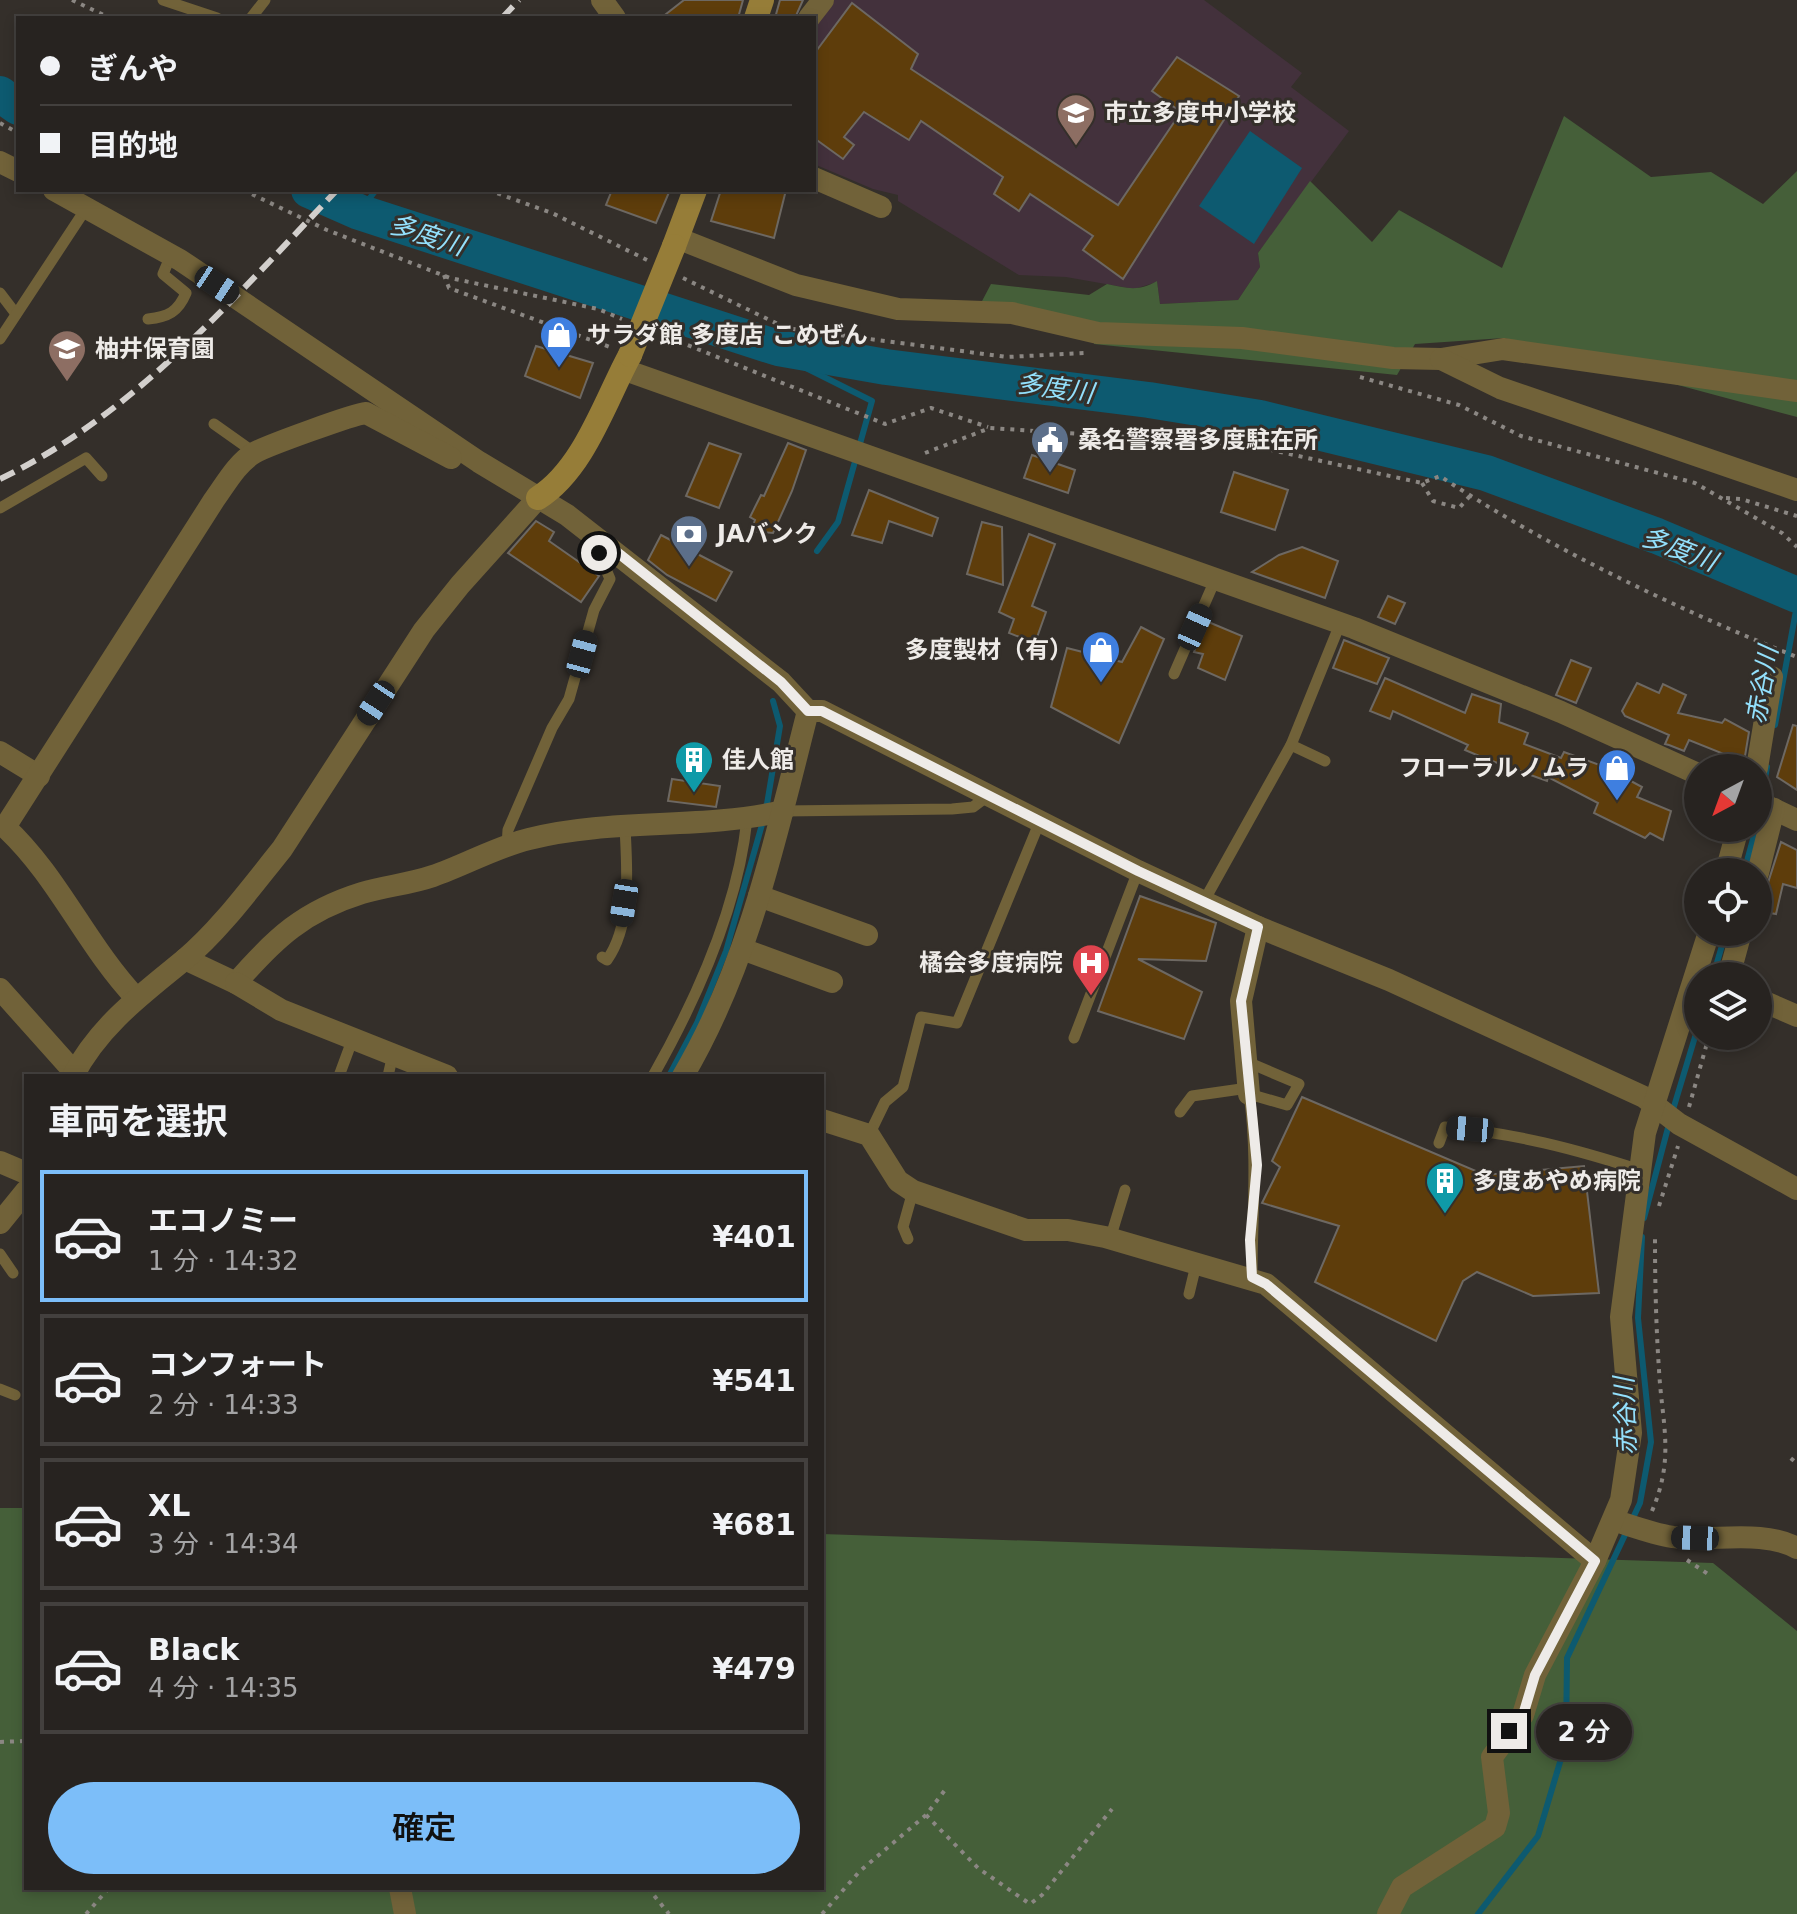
<!DOCTYPE html>
<html lang="ja">
<head>
<meta charset="utf-8">
<style>
  :root { --surface:#272320; --page:#332f2d; --text:#f1f3f6; --muted:#a4a4a5; --line:#43403e; --accent:#7cbef9 }
  body { margin:0; font-family:"DejaVu Sans","Noto Sans JP",sans-serif; background:var(--page); color:var(--text); height:100vh; display:flex; flex-direction:column; font-size:30px; white-space:nowrap }
  * { box-sizing:border-box; margin:0 }
  p { font-size:26px; color:var(--muted) }
  .icon { flex:none; width:44px; height:44px; fill:none; stroke:currentColor; stroke-width:2; stroke-linecap:round; stroke-linejoin:round }
  .map { position:relative; flex:1; overflow:hidden }
  .panel { position:absolute; left:24px; top:1074px; width:800px; height:816px; display:flex; flex-direction:column; background:var(--surface); border-radius:0px; box-shadow:0 4px 12px #0003,0 0 0 2px var(--line) }
  .panel>* { flex:none }
  .guide { position:absolute; left:16px; top:16px; width:800px; height:176px; border-radius:0px; box-shadow:0 4px 12px #0003,0 0 0 2px var(--line); display:grid; align-content:center; height:176px; padding:0 24px; background:var(--surface) }
  .needle { width:52px; rotate:221deg }
  .fabs { position:absolute; left:1684px; top:754px; display:grid; gap:16px }
  .fabs a { display:grid; place-items:center; width:88px; height:88px; border-radius:50%; background:var(--surface); box-shadow:0 4px 12px #0003,0 0 0 2px var(--line); font-size:40px }
  .end { position:absolute; width:36px; height:36px; margin:-18px; border:10px solid #eeebe8; background:#111; box-shadow:0 0 0 4px #111 }
  .from { border-radius:50% }
  .bubble { position:absolute; height:56px; border-radius:28px; background:var(--surface); box-shadow:0 4px 12px #0003,0 0 0 2px var(--line); font-size:26px; font-weight:600; line-height:56px; text-align:center }
  .car { position:absolute; width:24px; height:48px; margin:-24px -12px; border-radius:10px; box-shadow:0 0 6px 2px #0007; background:linear-gradient(#222 24%,#8ab4d8 0 40%,#222 0 76%,#8ab4d8 0 86%,#222 0) }
  .guide b { display:flex; align-items:center; gap:28px; height:76px; font-size:30px }
  .guide b+b { border-top:2px solid var(--line) }
  .guide i { width:20px; height:20px; background:var(--text) }
  ul { padding:0; list-style:none }
  li { display:flex; align-items:center; gap:24px; height:132px; margin:0 16px 12px; padding:0 8px; border:4px solid var(--line); border-radius:0px }
  li div { flex:1 }
  li b { display:block; font-size:30px }
  li em { font-style:normal; font-weight:600 }
  li.on { border-color:var(--accent) }
  li>.icon { width:72px; height:72px; stroke-width:1.5 }
  h2 { padding:0 24px; font-size:36px; line-height:96px }
  .cta { display:flex; gap:16px; margin-top:auto; padding:16px 24px }
  .cta a { flex:1; height:92px; border-radius:48px; background:var(--accent); color:#111; font-size:32px; font-weight:600; line-height:92px; text-align:center }
  .map>svg:first-child { display:block }
  .education { fill:#43313c }
  .green { fill:#455f39 }
  .water { fill:#0d5a70 }
  .lines { fill:none; stroke-linecap:round; stroke-linejoin:round }
  .stream { stroke:#0d5a70; stroke-width:6 }
  .river { stroke:#0d5a70; stroke-width:36 }
  .building { fill:#5e3d0b; stroke:#6d6862; stroke-width:2 }
  .path { stroke:#8b8783; stroke-width:4; stroke-dasharray:4 6; stroke-linecap:butt }
  .lane { stroke:#716239; stroke-width:11 }
  .street { stroke:#716239; stroke-width:22 }
  .secondary { stroke:#967d38; stroke-width:24 }
  .rail { stroke:#d2cfcc; stroke-width:6; stroke-dasharray:16 8; stroke-linecap:butt }
  .secondary-bridge { stroke:#967d38; stroke-width:24 }
  .route { stroke:#eeebe8; stroke-width:10 }
  .labels { text-anchor:middle; stroke-width:6; stroke-linejoin:round; paint-order:stroke }
  .poi-label { font-size:24px; font-weight:bold; fill:#eeebe8; stroke:#342f2a; text-anchor:start }
  .water-label { font-size:26px; font-style:italic; fill:#93e0fc; stroke:#342f2a }
</style>
</head>
<body>
<div class="map">
<svg width="1797" height="1914" viewBox="0 0 1797 1914">
  <rect width="100%" height="100%" fill="#342f2a"/>
  <polygon class="education" points="834,0 1204,0 1302,73 1291,87 1349,131 1258,253 1260,267 1238,300 1160,304 1157,282 1134,289 1066,277 1019,275 898,201 898,195 873,189 814,164 814,28"/>
  <g class="green">
    <path d="M 1564,116 L 1651,177 L 1711,172 L 1763,204 L 1797,171 L 1797,417 L 1504,338 L 1415,344 L 1397,375 L 1094,344 L 1094,327 L 981,303 L 991,284 L 1089,295 L 1107,284 C 1126,288 1139,292 1157,281 L 1160,304 L 1238,300 L 1260,267 L 1258,253 L 1310,181 L 1372,242 L 1399,210 L 1502,268 Z"/>
    <polygon points="0,1508 26,1508 26,1888 822,1888 822,1534 1713,1563 1797,1631 1797,1914 0,1914"/>
  </g>
  <polygon class="water" points="1250,131 1302,168 1254,244 1199,206"/>
  <g class="lines">
    <g class="stream">
      <polyline points="359,212 376,190"/>
      <polyline points="787,350 800,365 872,401 838,522 817,551"/>
      <polyline points="1775,725 1797,605"/>
      <polyline points="766,810 780,726 773,701"/>
      <polyline points="1758,819 1767,767"/>
      <polyline points="1744,872 1756,828"/>
      <polyline points="1713,976 1726,932"/>
      <polyline points="669,1076 697,1023 726,951 763,821"/>
      <polyline points="1672,1113 1698,1027"/>
      <polyline points="1644,1218 1669,1124"/>
      <polyline points="1478,1914 1538,1836 1566,1742 1567,1658 1640,1503 1651,1442 1638,1318 1642,1237"/>
    </g>
    <g class="river">
      <polyline points="0,94 18,107"/>
      <polyline points="309,190 359,212 778,348 886,367 1149,400 1260,418 1486,473 1657,536 1797,595"/>
    </g>
  </g>
  <g class="building">
    <polygon points="684,0 743,0 738,18 661,18"/>
    <polygon points="780,0 803,0 795,18 775,18"/>
    <polygon points="852,3 918,54 911,69 1118,205 1181,112 1152,91 1177,57 1239,96 1123,279 1083,250 1093,236 1030,194 1019,211 994,194 1003,177 921,121 909,140 864,112 844,137 854,145 843,159 814,138 814,54"/>
    <polygon points="612,190 670,190 656,223 606,205"/>
    <polygon points="721,190 786,190 774,238 711,221"/>
    <polygon points="536,346 593,363 580,398 525,376"/>
    <polygon points="709,443 741,454 719,508 686,496"/>
    <polygon points="788,443 806,450 792,491 773,533 751,531 755,520 750,517 761,495 764,496"/>
    <polygon points="1032,455 1075,470 1068,493 1024,478"/>
    <polygon points="1234,472 1288,490 1275,530 1221,512"/>
    <polygon points="869,490 938,518 932,536 889,521 882,543 852,535"/>
    <polygon points="536,521 554,532 549,541 599,576 581,602 508,553"/>
    <polygon points="982,522 1002,527 1003,585 967,574"/>
    <polygon points="1029,534 1055,544 1032,606 1046,612 1035,643 1009,633 1014,619 999,612"/>
    <polygon points="661,535 732,572 716,601 667,575 648,560"/>
    <polygon points="1302,547 1338,561 1325,598 1252,572 1279,555"/>
    <polygon points="1388,596 1405,603 1395,624 1378,617"/>
    <polygon points="1206,621 1242,636 1225,680 1198,668 1203,654 1194,652"/>
    <polygon points="1141,627 1164,639 1119,743 1051,707 1067,648 1122,662"/>
    <polygon points="1344,640 1389,658 1377,684 1333,668"/>
    <polygon points="1571,660 1591,668 1576,703 1556,695"/>
    <polygon points="1385,678 1465,713 1472,694 1501,704 1499,722 1528,733 1524,744 1561,758 1564,752 1605,767 1642,787 1637,797 1671,811 1663,840 1650,833 1645,838 1594,813 1598,803 1548,777 1547,781 1484,758 1465,750 1468,745 1393,711 1390,719 1370,711"/>
    <polygon points="1637,683 1659,693 1663,684 1686,695 1678,713 1722,723 1725,719 1749,732 1743,768 1732,768 1734,758 1689,740 1684,751 1669,745 1665,744 1669,735 1625,716 1622,711"/>
    <polygon points="1793,725 1797,726 1797,790 1777,777"/>
    <polygon points="672,779 720,786 716,807 668,801"/>
    <polygon points="1781,842 1797,850 1797,888 1783,884 1776,914 1759,911"/>
    <polygon points="1140,896 1216,923 1206,961 1138,959 1202,992 1184,1039 1098,1011"/>
    <polygon points="1302,1097 1485,1175 1584,1166 1599,1293 1533,1296 1477,1272 1463,1281 1436,1341 1315,1282 1339,1226 1262,1203 1280,1167 1272,1161"/>
  </g>
  <g class="lines">
    <g class="path">
      <polyline points="72,0 110,18"/>
      <polyline points="0,123 18,133"/>
      <polyline points="243,190 327,230 450,278 598,309 622,319"/>
      <polyline points="488,190 552,213 647,260"/>
      <polyline points="444,275 449,288 610,347"/>
      <polyline points="683,278 786,328 1007,357 1085,353"/>
      <polyline points="660,334 885,424 931,408 988,427"/>
      <polyline points="1360,377 1459,405 1521,436 1695,483 1782,533 1797,547"/>
      <path d="M 925,453 L 990,428 L 1248,445 L 1422,483 L 1440,476 C 1545,546 1679,610 1797,657"/>
      <polyline points="1422,483 1433,501 1459,508 1470,496"/>
      <polyline points="1726,498 1741,499 1797,516"/>
      <polyline points="1689,1107 1709,1036"/>
      <polyline points="1659,1206 1678,1146"/>
      <polyline points="1791,1461 1797,1454"/>
      <path d="M 1652,1511 C 1675,1457 1662,1424 1659,1370 C 1656,1326 1655,1282 1655,1239"/>
      <polyline points="1687,1560 1708,1574"/>
      <polyline points="0,1742 26,1741"/>
      <polyline points="926,1815 978,1868 1030,1904 1042,1895 1112,1809"/>
      <polyline points="648,1888 669,1914"/>
      <polyline points="86,1914 109,1888"/>
      <polyline points="822,1914 860,1871 926,1815 945,1790"/>
    </g>
    <g class="lane">
      <polyline points="163,0 217,18"/>
      <polyline points="251,18 265,0"/>
      <polyline points="0,293 16,314"/>
      <path d="M 148,319 C 168,317 178,312 186,293 L 163,274 L 171,255"/>
      <polyline points="0,339 87,207"/>
      <polyline points="214,424 255,453"/>
      <polyline points="0,508 86,458 102,476"/>
      <polyline points="1174,674 1215,580"/>
      <polyline points="1291,745 1325,761"/>
      <polyline points="783,811 952,809 973,807 989,795"/>
      <polyline points="507,846 508,830 552,728 569,699 594,610 610,579 599,553 602,544"/>
      <polyline points="1204,901 1291,745 1340,624"/>
      <path d="M 602,957 L 607,960 C 632,925 627,869 625,827"/>
      <polyline points="1074,1038 1138,871"/>
      <path d="M 1245,1061 L 1299,1084 L 1287,1105 L 1249,1094 C 1258,1156 1252,1215 1252,1277"/>
      <polyline points="339,1076 353,1038"/>
      <polyline points="388,1076 393,1054"/>
      <path d="M 653,1076 C 696,1000 738,907 747,819"/>
      <polyline points="1180,1112 1192,1096 1248,1088"/>
      <polyline points="869,1135 885,1102 903,1087 921,1017 957,1023 1040,821"/>
      <path d="M 1439,1143 L 1445,1127 C 1514,1133 1575,1149 1640,1170"/>
      <polyline points="908,1239 903,1227 913,1191"/>
      <polyline points="1110,1239 1125,1190"/>
      <polyline points="0,1254 13,1273"/>
      <polyline points="1189,1294 1196,1265"/>
      <polyline points="0,1389 15,1395"/>
    </g>
    <g class="street">
      <polyline points="602,0 615,18"/>
      <polyline points="809,18 823,0"/>
      <polyline points="0,162 18,171"/>
      <polyline points="814,178 881,207"/>
      <polyline points="54,190 180,260 479,462 567,515 781,682 808,711 822,711 1138,871 1258,927 1389,980 1644,1097 1679,1124 1797,1189"/>
      <polyline points="677,238 796,285 898,309 1012,313 1098,333 1242,338 1393,358 1441,359 1503,349 1797,391"/>
      <polyline points="1441,359 1500,388 1797,490"/>
      <polyline points="622,369 1354,628 1561,712 1698,774"/>
      <polyline points="0,752 39,776"/>
      <polyline points="1757,768 1772,677"/>
      <polyline points="1758,802 1797,820"/>
      <polyline points="1726,872 1738,828"/>
      <polyline points="1758,873 1774,809"/>
      <polyline points="759,896 867,935"/>
      <polyline points="742,949 832,982"/>
      <path d="M 185,959 L 236,983 C 275,938 304,911 362,893 C 385,886 410,884 433,876 C 465,865 496,847 529,839 C 612,818 700,830 783,811"/>
      <polyline points="1729,976 1741,932"/>
      <polyline points="236,983 281,1010 447,1076"/>
      <polyline points="0,989 75,1073"/>
      <path d="M 136,998 C 86,945 58,876 5,827 L 214,500 C 225,485 237,463 254,453 C 266,446 354,414 366,413 L 451,458"/>
      <polyline points="1758,999 1797,1016"/>
      <path d="M 73,1076 C 99,1026 141,995 184,960 C 220,930 252,886 282,849 L 424,630 L 460,585 L 538,498"/>
      <path d="M 683,1076 C 749,964 776,836 808,711"/>
      <polyline points="1249,1094 1241,1001 1258,927"/>
      <polyline points="822,1120 869,1135 898,1181 913,1191 1026,1230 1068,1230 1105,1237 1266,1284 1595,1561"/>
      <polyline points="0,1162 26,1173"/>
      <polyline points="0,1223 26,1191"/>
      <path d="M 1613,1520 C 1632,1526 1653,1534 1673,1537 C 1713,1542 1762,1529 1797,1548"/>
      <polyline points="400,1888 405,1914"/>
      <polyline points="1388,1914 1402,1887 1495,1827 1499,1813 1492,1757 1523,1715 1535,1675 1595,1561 1621,1500 1631,1433 1621,1317 1645,1133 1709,932"/>
    </g>
    <g class="secondary">
      <polyline points="756,18 762,0"/>
      <polyline points="674,246 695,190"/>
      <path d="M 538,498 C 584,469 605,401 630,355"/>
    </g>
    <g class="rail">
      <polyline points="502,18 519,0"/>
      <path d="M 0,479 C 134,415 236,296 337,190"/>
    </g>
    <polyline class="secondary-bridge" points="630,355 674,246"/>
  </g>
  <g class="lines">
    <polyline class="route" points="599,553 603,541 781,682 808,711 822,711 1138,871 1258,927 1241,1001 1257,1165 1250,1240 1252,1277 1266,1284 1595,1561 1535,1675 1523,1715 1509,1731"/>
  </g>
  <defs>
    <g id="school-pin" transform="scale(2)"><path d="M0 17L-7.5 6A9.5 9.5 0 1 1 7.5 6Z" fill="#8d6e63" stroke="#342f2a"/><path d="M0-5L7-2L0 1L-7-2ZM-4 1L0 2.5L4 1V4Q0 6-4 4Z" fill="#fff"/></g>
    <g id="shop-pin" transform="scale(2)"><path d="M0 17L-7.5 6A9.5 9.5 0 1 1 7.5 6Z" fill="#3f7fe0" stroke="#342f2a"/><path d="M-5-2.5h2.3a2.7 3.5 0 0 1 5.4 0H5L5.5 6h-11ZM-1.5-2.5h3a1.5 2.3 0 0 0-3 0Z" fill="#fff"/></g>
    <g id="civic-pin" transform="scale(2)"><path d="M0 17L-7.5 6A9.5 9.5 0 1 1 7.5 6Z" fill="#5c6f8a" stroke="#342f2a"/><path d="M-.6-6.5H3V-4.5H.6V-3L4-1V1h2V6H-6V1h2V-1L-.6-3ZM-1.2 2.5V6h2.4V2.5Z" fill="#fff"/></g>
    <g id="bank-pin" transform="scale(2)"><path d="M0 17L-7.5 6A9.5 9.5 0 1 1 7.5 6Z" fill="#5c6f8a" stroke="#342f2a"/><path d="M-6-4H6V4H-6ZM0-2.3a2.3 2.3 0 1 0 0 4.6a2.3 2.3 0 1 0 0-4.6Z" fill="#fff"/></g>
    <g id="building-pin" transform="scale(2)"><path d="M0 17L-7.5 6A9.5 9.5 0 1 1 7.5 6Z" fill="#0f9aa8" stroke="#342f2a"/><path d="M-4-6H4V6H1V3H-1V6H-4ZM-2.5-4.3h1.7v1.8h-1.7ZM.8-4.3h1.7v1.8H.8ZM-2.5-1h1.7V.8h-1.7ZM.8-1h1.7V.8H.8Z" fill="#fff"/></g>
    <g id="hospital-pin" transform="scale(2)"><path d="M0 17L-7.5 6A9.5 9.5 0 1 1 7.5 6Z" fill="#e0444e" stroke="#342f2a"/><path d="M-5-5h3v3.5h4V-5h3V5h-3V1.5h-4V5h-3Z" fill="#fff"/></g>
  </defs>
  <g fill-rule="evenodd">
    <use href="#school-pin" x="1076" y="113"/>
    <use href="#shop-pin" x="559" y="335"/>
    <use href="#school-pin" x="67" y="349"/>
    <use href="#civic-pin" x="1050" y="440"/>
    <use href="#bank-pin" x="689" y="534"/>
    <use href="#shop-pin" x="1101" y="650"/>
    <use href="#building-pin" x="694" y="760"/>
    <use href="#shop-pin" x="1617" y="768"/>
    <use href="#hospital-pin" x="1091" y="963"/>
    <use href="#building-pin" x="1445" y="1181"/>
  </g>
  <g class="labels">
    <g class="poi-label">
      <text x="1104" y="121">市立多度中小学校</text>
      <text x="587" y="343">サラダ館 多度店 こめぜん</text>
      <text x="95" y="357">柚井保育園</text>
      <text x="1078" y="448">桑名警察署多度駐在所</text>
      <text x="717" y="542">JAバンク</text>
      <text x="1073" y="658" text-anchor="end">多度製材（有）</text>
      <text x="722" y="768">佳人館</text>
      <text x="1589" y="776" text-anchor="end">フローラルノムラ</text>
      <text x="1063" y="971" text-anchor="end">橘会多度病院</text>
      <text x="1473" y="1189">多度あやめ病院</text>
    </g>
    <g class="water-label">
      <text transform="translate(427 235) rotate(18)" y="9">多度川</text>
      <text transform="translate(1055 388) rotate(8)" y="9">多度川</text>
      <text transform="translate(1679 549) rotate(21)" y="9">多度川</text>
      <text transform="translate(1762 685) rotate(-80)" y="9">赤谷川</text>
      <text transform="translate(1625 1416) rotate(-92)" y="9">赤谷川</text>
    </g>
  </g>
</svg>
<div class="fabs">
<a><svg class="needle" viewBox="-14 -14 28 28"><path d="M0-13l5 13h-10z" fill="#e53935"/><path d="M0 13l5-13h-10z" fill="#a4a4a5"/></svg></a>
<a><svg class="icon" aria-label="locate" viewBox="0 0 24 24"><circle cx="12" cy="12" r="6"/><path d="M12 2v4M12 18v4M2 12h4M18 12h4"/></svg></a>
<a><svg class="icon" aria-label="layers" viewBox="0 0 24 24"><path d="M12 4l9 5-9 5-9-5zM3 14l9 5 9-5"/></svg></a>
</div>
<i class="end from" style="left:599px;top:553px"></i>
<i class="end" style="left:1509px;top:1731px"></i>
<div class="bubble" style="left:1536px;top:1704px;width:96px">2 分</div>
<i class="car" style="left:217px;top:285px;rotate:123deg"></i>
<i class="car" style="left:1195px;top:627px;rotate:24deg"></i>
<i class="car" style="left:582px;top:654px;rotate:15deg"></i>
<i class="car" style="left:376px;top:703px;rotate:213deg"></i>
<i class="car" style="left:624px;top:903px;rotate:189deg"></i>
<i class="car" style="left:1470px;top:1129px;rotate:275deg"></i>
<i class="car" style="left:1695px;top:1538px;rotate:272deg"></i>
<div class="guide">
<b><i class="from"></i>ぎんや</b>
<b><i></i>目的地</b>
</div>
<section class="panel">
<h2>車両を選択</h2>
<ul>
<li class="on"><svg class="icon" aria-label="car" viewBox="0 0 24 24"><path d="M5 17H2v-5l4-1 3-4h7l3 4 3 1v5h-3M9 17h6M6 11h13"/><circle cx="7" cy="17" r="2"/><circle cx="17" cy="17" r="2"/></svg><div><b>エコノミー</b><p>1 分 · 14:32</p></div><em>¥401</em></li>
<li><svg class="icon" aria-label="car" viewBox="0 0 24 24"><path d="M5 17H2v-5l4-1 3-4h7l3 4 3 1v5h-3M9 17h6M6 11h13"/><circle cx="7" cy="17" r="2"/><circle cx="17" cy="17" r="2"/></svg><div><b>コンフォート</b><p>2 分 · 14:33</p></div><em>¥541</em></li>
<li><svg class="icon" aria-label="car" viewBox="0 0 24 24"><path d="M5 17H2v-5l4-1 3-4h7l3 4 3 1v5h-3M9 17h6M6 11h13"/><circle cx="7" cy="17" r="2"/><circle cx="17" cy="17" r="2"/></svg><div><b>XL</b><p>3 分 · 14:34</p></div><em>¥681</em></li>
<li><svg class="icon" aria-label="car" viewBox="0 0 24 24"><path d="M5 17H2v-5l4-1 3-4h7l3 4 3 1v5h-3M9 17h6M6 11h13"/><circle cx="7" cy="17" r="2"/><circle cx="17" cy="17" r="2"/></svg><div><b>Black</b><p>4 分 · 14:35</p></div><em>¥479</em></li>
</ul>
<div class="cta"><a>確定</a></div>
</section>
</div>
</body>
</html>
